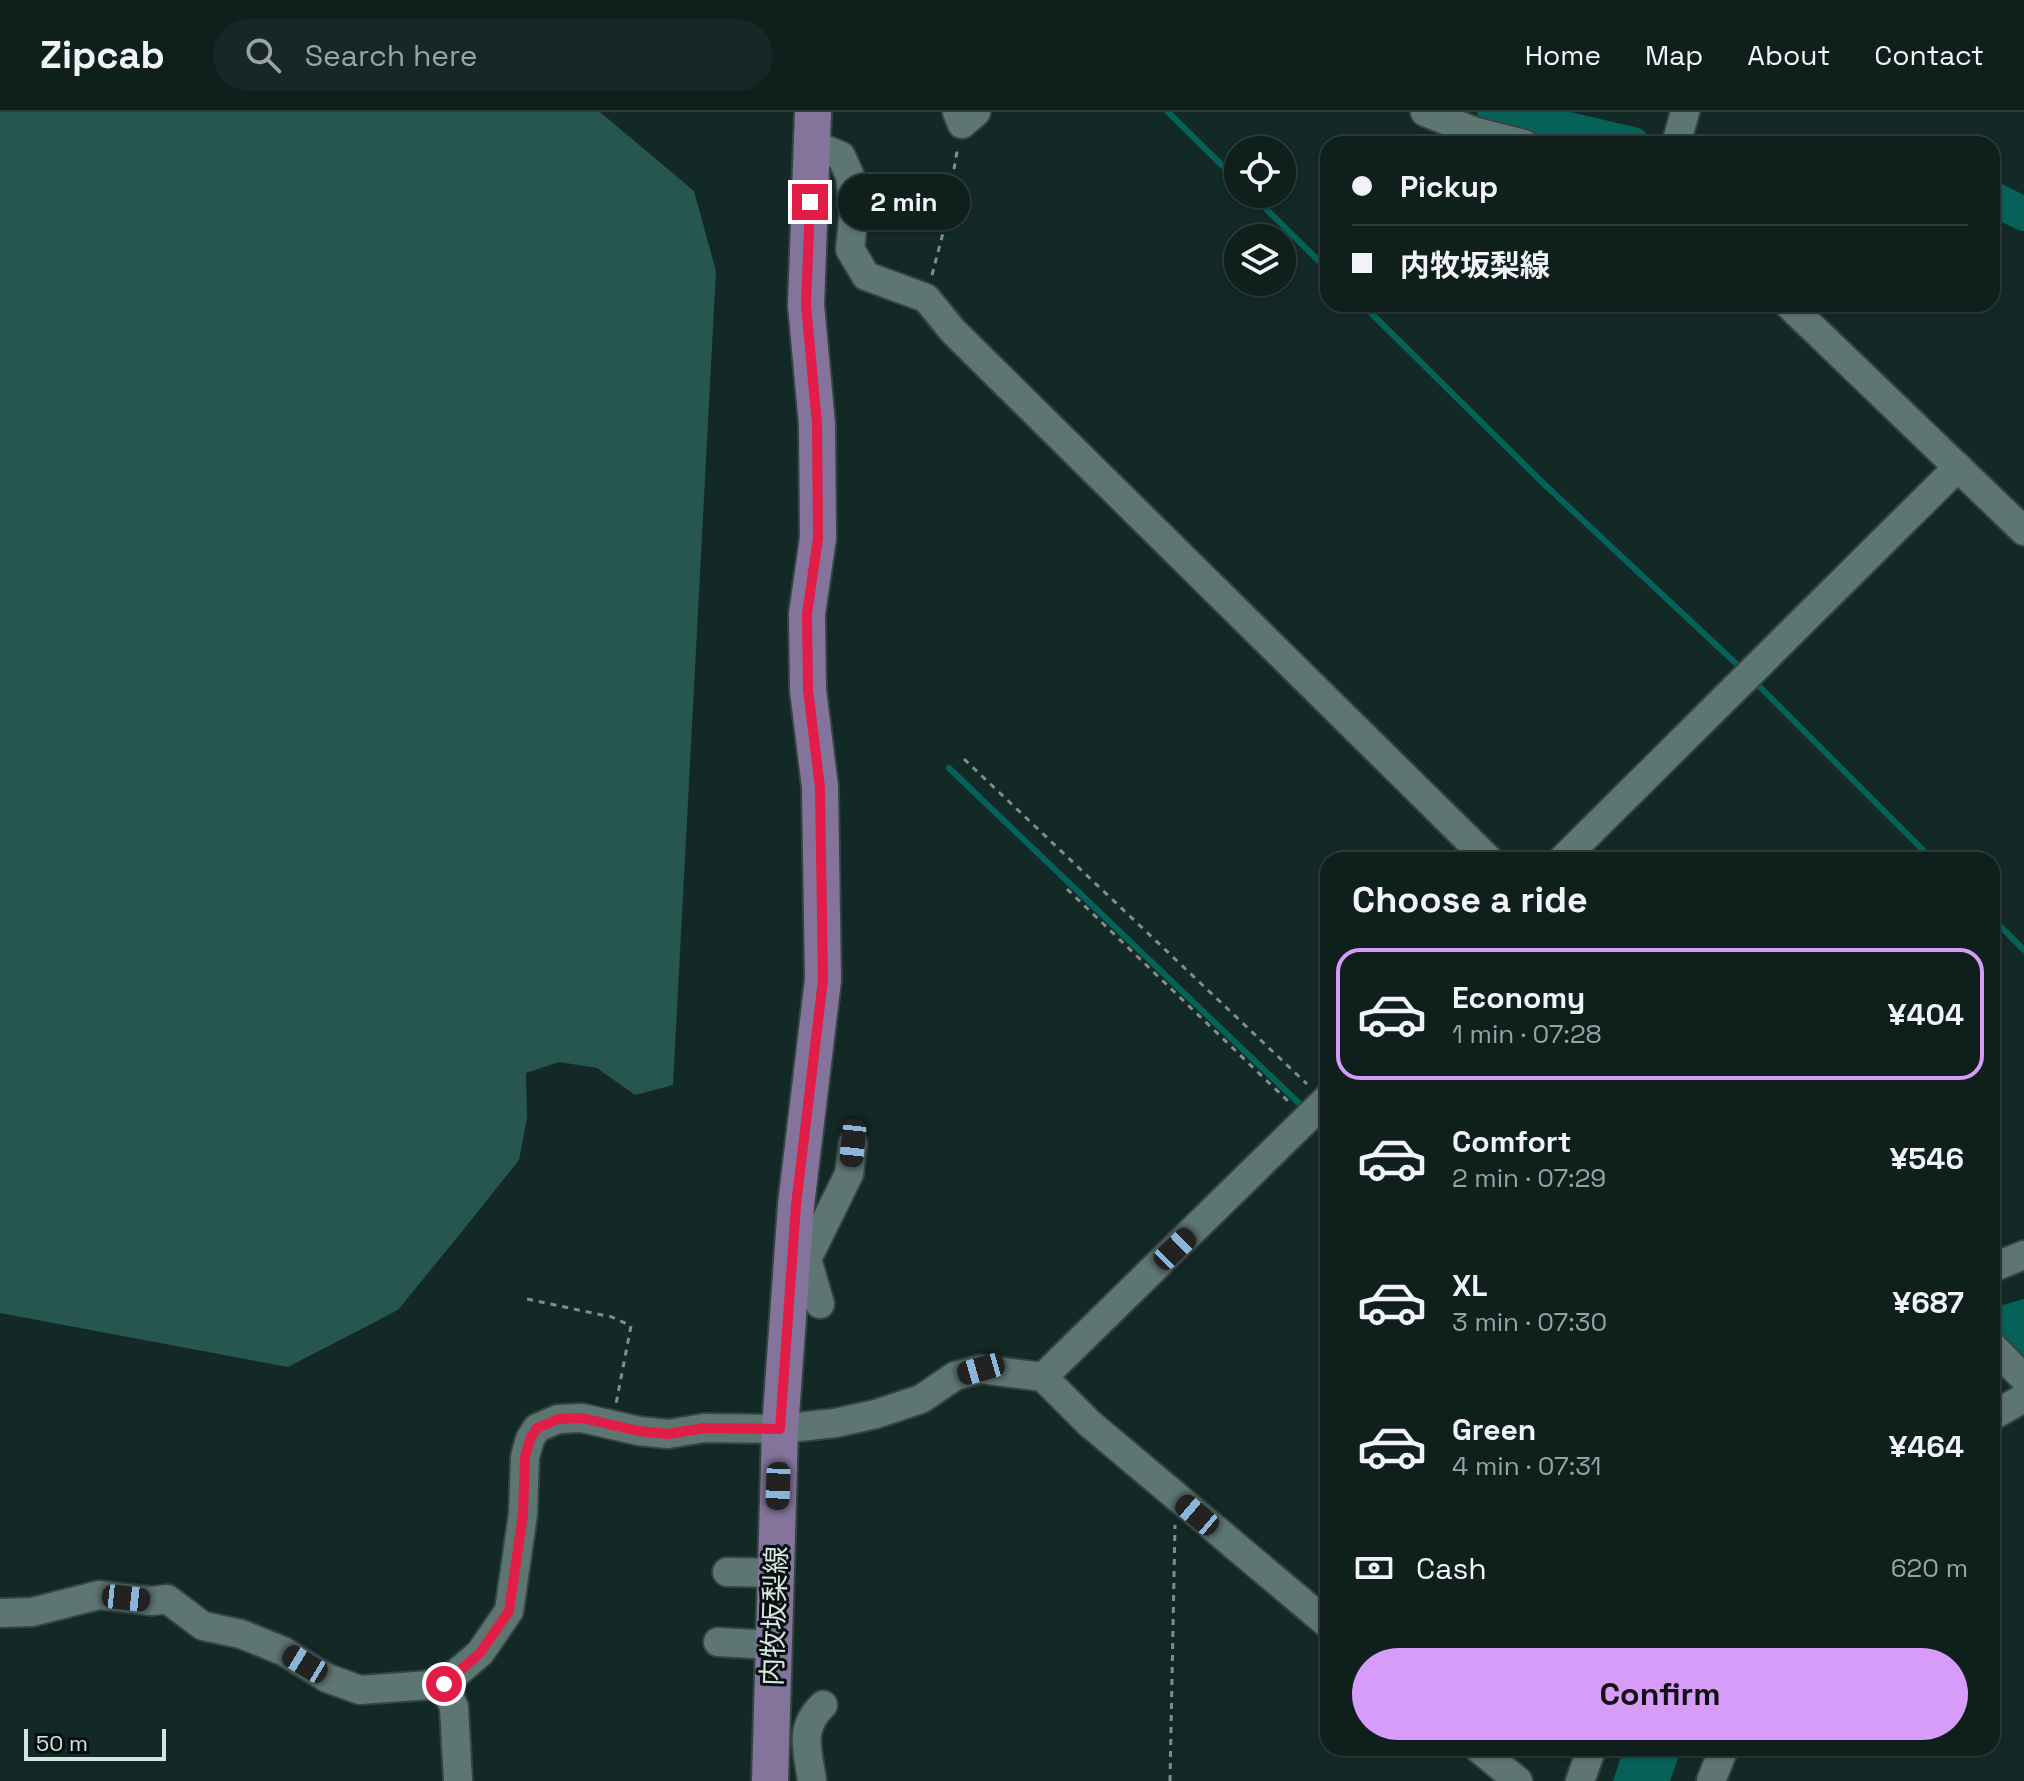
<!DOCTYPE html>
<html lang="en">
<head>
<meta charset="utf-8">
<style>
  :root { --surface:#0e1f1c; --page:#172725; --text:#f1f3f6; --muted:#9ba2a3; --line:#2e3d3b; --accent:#d79bf9 }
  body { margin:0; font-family:"Space Grotesk","Noto Sans JP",sans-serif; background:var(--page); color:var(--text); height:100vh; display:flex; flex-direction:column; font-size:30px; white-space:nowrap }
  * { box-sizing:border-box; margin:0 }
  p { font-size:26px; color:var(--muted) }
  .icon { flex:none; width:44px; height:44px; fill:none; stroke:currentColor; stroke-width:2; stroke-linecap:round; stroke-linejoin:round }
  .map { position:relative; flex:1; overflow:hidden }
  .drawer { position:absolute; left:1320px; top:740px; width:680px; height:904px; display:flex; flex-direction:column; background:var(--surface); border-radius:24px; box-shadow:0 2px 6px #0004,0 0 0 2px var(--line) }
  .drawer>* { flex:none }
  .top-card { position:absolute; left:1320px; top:24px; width:680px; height:176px; border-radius:24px; box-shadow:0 2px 6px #0004,0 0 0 2px var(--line); display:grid; align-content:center; height:176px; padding:0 32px; background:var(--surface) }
  .controls { position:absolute; left:1224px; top:24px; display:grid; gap:16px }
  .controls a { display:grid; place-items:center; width:72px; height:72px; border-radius:50%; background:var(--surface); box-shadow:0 2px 6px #0004,0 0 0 2px var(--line); font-size:40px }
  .scale { position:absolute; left:24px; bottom:20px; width:142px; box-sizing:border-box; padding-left:8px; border:4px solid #d7e4e2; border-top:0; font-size:22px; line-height:28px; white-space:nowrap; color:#d7e4e2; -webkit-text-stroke:6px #07100e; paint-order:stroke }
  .end { position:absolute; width:36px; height:36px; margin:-18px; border:10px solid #e11d48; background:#fff; box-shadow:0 0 0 4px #fff }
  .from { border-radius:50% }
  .bubble { position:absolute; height:56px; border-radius:28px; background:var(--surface); box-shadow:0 2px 6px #0004,0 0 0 2px var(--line); font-size:26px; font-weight:700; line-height:56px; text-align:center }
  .car { position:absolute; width:24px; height:48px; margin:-24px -12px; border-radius:10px; box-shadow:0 0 6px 2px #0007; background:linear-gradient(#222 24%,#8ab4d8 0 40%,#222 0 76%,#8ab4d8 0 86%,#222 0) }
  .top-card b { display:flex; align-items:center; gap:28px; height:76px; font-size:30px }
  .top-card b+b { border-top:2px solid var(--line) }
  .top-card i { width:20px; height:20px; background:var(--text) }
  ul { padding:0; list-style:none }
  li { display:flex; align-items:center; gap:24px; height:132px; margin:0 16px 12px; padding:0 16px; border:4px solid transparent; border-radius:24px }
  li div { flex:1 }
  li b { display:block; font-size:30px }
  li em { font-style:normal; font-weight:700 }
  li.current { border-color:var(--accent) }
  li>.icon { width:72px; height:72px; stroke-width:1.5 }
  h2 { padding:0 32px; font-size:36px; line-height:96px }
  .pay { display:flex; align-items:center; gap:20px; height:88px; padding:0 32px; font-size:30px }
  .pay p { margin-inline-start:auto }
  .button { display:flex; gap:16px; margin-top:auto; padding:16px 32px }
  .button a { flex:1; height:92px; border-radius:48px; background:var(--accent); color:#111; font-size:32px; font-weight:700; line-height:92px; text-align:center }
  header { display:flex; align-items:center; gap:48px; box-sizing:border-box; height:112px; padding:0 40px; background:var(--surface); border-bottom:2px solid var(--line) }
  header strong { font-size:38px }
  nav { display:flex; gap:44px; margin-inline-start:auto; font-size:28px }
  .search { width:560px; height:72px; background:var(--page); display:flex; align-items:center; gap:20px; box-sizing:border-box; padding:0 28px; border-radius:44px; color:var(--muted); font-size:30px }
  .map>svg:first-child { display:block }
  .forest { fill:#27554f }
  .water { fill:#066259 }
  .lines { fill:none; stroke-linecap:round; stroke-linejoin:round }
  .stream { stroke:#066259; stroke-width:6 }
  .river { stroke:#066259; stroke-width:34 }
  .minor-casing { stroke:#344442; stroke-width:32 }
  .major-casing { stroke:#344442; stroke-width:40 }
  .path { stroke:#7d8e8b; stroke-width:3; stroke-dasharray:6 6; stroke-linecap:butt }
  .minor { stroke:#5e7672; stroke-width:28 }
  .major { stroke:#84739b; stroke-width:36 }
  .route { stroke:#e11d48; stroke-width:10 }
  .labels { text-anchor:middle; stroke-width:6; stroke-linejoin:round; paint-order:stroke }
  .street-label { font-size:28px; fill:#d7e4e2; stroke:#07100e }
</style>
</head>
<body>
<header>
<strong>Zipcab</strong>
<div class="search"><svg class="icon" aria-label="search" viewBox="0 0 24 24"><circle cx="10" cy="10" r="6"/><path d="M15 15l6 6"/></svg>Search here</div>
<nav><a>Home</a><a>Map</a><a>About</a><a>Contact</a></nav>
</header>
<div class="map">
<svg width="2024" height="1669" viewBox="0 0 2024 1669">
  <rect width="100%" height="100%" fill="#132926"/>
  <polygon class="forest" points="0,0 600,0 694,79 716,159 673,973 635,983 597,956 559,950 526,961 527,1006 519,1048 464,1117 398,1198 288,1255 0,1201"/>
  <g class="water">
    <polygon points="2024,1187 2024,1254 1992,1271 1992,1196"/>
    <polygon points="1624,1636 1682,1636 1670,1669 1613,1669"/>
  </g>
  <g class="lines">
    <g class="stream">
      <polyline points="1168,0 1238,69"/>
      <polyline points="1251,82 1328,158"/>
      <polyline points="1362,192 1543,371 1743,558"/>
      <polyline points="1754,569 1933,748"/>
      <polyline points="949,656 1304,996"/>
      <polyline points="1992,806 2024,838"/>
      <polyline points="1315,1007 1328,1019"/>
    </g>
    <g class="river">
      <polyline points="1494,0 1633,32"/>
      <polyline points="1992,86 2024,102"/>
    </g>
    <g class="minor-casing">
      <g id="minor">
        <polyline points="957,0 962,12 976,0"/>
        <polyline points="1425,0 1473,19 1524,32"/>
        <polyline points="812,32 841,44 850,64 854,100 850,137 866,164 926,186 953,219 1489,748"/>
        <polyline points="1676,32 1685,0"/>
        <polyline points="1788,192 2024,419"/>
        <polyline points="1562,748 1958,355"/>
        <polyline points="1328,986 1043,1265 1089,1311 1328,1512"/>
        <polyline points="793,1145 807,1147 849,1062 853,1031"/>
        <polyline points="807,1147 820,1192"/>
        <polyline points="1992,1156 2024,1143"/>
        <polyline points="1992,1234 2024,1266"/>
        <polyline points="1992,1304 2024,1286"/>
        <polyline points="727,1460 776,1461"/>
        <polyline points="0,1501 32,1500 99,1483 152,1489 167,1487 203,1514 241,1522 283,1539 327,1566 360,1578 444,1572 480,1541 509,1499 523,1402 525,1345 530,1327 537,1316 558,1307 582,1306 639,1319 668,1322 704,1316 780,1317 835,1311 876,1302 921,1287 955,1264 981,1257 1043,1265"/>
        <polyline points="718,1530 773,1533"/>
        <polyline points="444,1572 454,1595 458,1669"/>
        <polyline points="1478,1636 1518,1669"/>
        <path d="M 812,1669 C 808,1638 798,1617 823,1593"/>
        <polyline points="1580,1669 1592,1636"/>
        <polyline points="1711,1669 1724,1636"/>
      </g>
    </g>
    <g class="major-casing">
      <polyline id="major" points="770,1669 780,1317 796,1093 823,868 820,675 808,578 807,502 818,426 817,312 806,193 813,0"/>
    </g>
    <g class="path">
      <polyline points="932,163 943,121 958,34"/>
      <polyline points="964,647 1307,972"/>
      <polyline points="1067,777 1289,990"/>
      <polyline points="527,1187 612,1205 631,1214 616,1292"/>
      <polyline points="1170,1669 1175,1413"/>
    </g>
    <use href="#minor" class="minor"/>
    <use href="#major" class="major"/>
  </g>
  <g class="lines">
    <polyline class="route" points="444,1572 480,1541 509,1499 523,1402 525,1345 530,1327 537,1316 558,1307 582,1306 639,1319 668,1322 704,1316 780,1317 796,1093 823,868 820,675 808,578 807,502 818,426 817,312 806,193 810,90"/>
  </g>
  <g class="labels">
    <g class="street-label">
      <text transform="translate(774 1504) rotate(-88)" y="10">内牧坂梨線</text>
    </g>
  </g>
</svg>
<div class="controls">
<a><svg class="icon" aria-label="locate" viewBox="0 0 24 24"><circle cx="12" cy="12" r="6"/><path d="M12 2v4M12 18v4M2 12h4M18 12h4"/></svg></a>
<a><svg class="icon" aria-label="layers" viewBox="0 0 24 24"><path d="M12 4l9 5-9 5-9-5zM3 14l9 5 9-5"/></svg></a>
</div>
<div class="scale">50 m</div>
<i class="end from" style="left:444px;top:1572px"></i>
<i class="end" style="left:810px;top:90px"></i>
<div class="bubble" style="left:838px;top:62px;width:132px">2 min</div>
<i class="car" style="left:853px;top:1031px;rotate:186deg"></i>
<i class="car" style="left:1175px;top:1137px;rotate:46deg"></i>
<i class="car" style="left:981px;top:1257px;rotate:254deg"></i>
<i class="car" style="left:778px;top:1374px;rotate:182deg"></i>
<i class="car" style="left:1197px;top:1403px;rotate:310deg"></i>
<i class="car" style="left:126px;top:1486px;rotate:96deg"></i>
<i class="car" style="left:305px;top:1552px;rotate:301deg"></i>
<div class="top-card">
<b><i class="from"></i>Pickup</b>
<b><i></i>内牧坂梨線</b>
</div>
<section class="drawer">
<h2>Choose a ride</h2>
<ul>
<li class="current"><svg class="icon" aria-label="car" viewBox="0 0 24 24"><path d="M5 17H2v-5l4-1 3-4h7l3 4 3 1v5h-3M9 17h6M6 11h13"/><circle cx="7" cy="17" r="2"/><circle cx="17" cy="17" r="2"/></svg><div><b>Economy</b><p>1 min · 07:28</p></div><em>¥404</em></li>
<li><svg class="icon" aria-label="car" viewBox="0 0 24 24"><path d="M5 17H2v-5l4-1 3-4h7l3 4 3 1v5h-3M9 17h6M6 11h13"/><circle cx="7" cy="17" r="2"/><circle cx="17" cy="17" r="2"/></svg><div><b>Comfort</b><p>2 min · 07:29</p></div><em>¥546</em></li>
<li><svg class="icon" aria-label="car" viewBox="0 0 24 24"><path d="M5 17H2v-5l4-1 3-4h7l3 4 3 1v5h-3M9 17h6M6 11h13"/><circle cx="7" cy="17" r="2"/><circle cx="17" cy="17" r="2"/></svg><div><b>XL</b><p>3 min · 07:30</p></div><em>¥687</em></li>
<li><svg class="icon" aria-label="car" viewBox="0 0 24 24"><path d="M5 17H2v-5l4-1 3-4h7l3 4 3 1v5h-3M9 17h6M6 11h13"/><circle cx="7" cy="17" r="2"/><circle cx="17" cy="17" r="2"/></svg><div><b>Green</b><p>4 min · 07:31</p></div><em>¥464</em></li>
</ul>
<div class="pay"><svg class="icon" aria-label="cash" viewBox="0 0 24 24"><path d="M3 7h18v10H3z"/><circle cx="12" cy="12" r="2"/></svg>Cash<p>620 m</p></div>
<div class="button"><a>Confirm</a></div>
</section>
</div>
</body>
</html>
